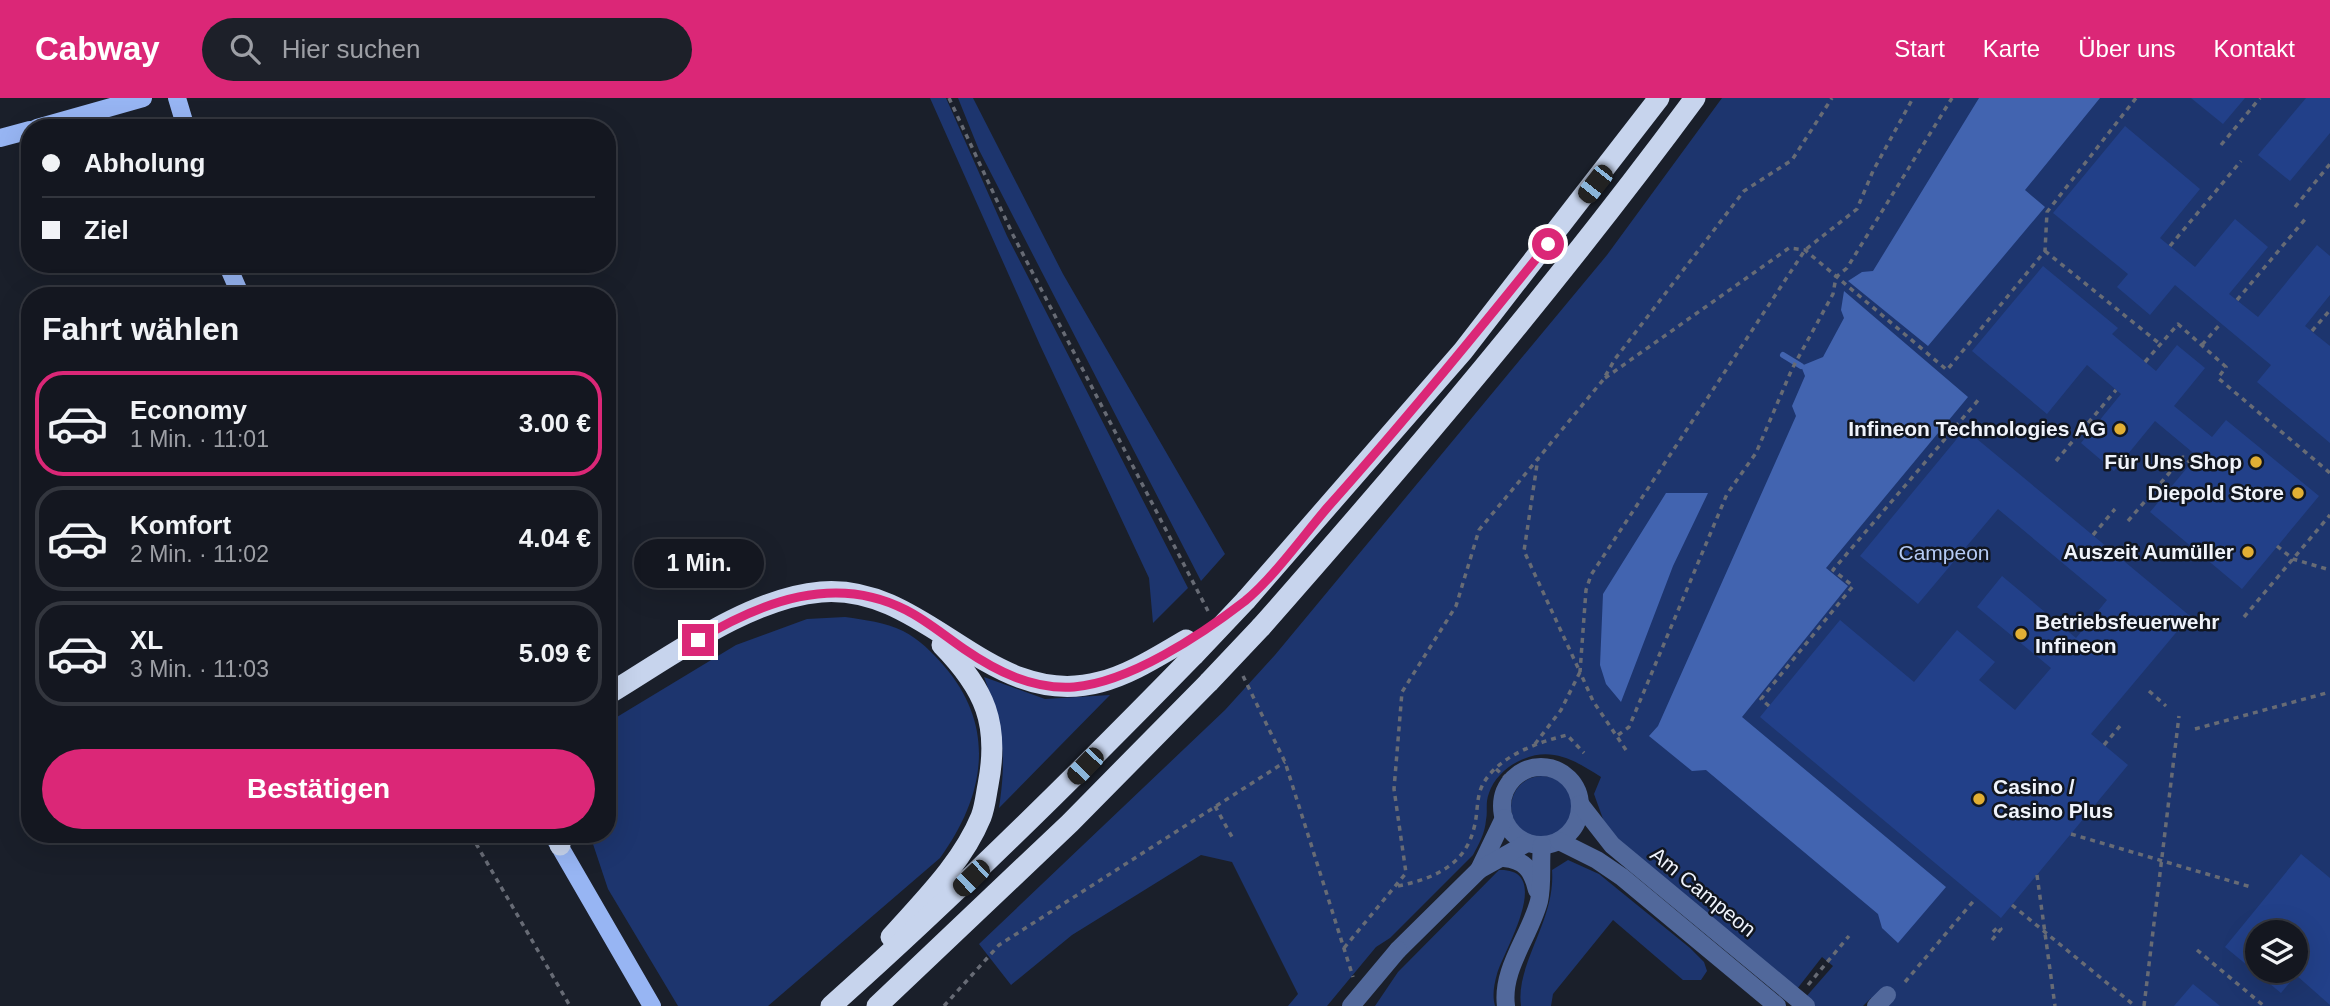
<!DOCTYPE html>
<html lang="de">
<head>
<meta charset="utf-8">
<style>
  :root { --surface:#141720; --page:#1d2029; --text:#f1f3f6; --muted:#9d9fa5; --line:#33363e; --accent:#db2777 }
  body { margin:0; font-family:Arial,sans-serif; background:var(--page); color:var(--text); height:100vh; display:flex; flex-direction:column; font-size:26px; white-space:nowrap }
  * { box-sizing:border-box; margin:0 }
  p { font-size:23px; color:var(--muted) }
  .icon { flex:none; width:38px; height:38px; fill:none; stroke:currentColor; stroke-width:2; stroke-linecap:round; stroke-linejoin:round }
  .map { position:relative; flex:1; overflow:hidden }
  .details { position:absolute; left:21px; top:189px; width:595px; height:556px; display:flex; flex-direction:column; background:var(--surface); border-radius:28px; box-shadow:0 7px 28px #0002,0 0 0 2px var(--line) }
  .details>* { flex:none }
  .banner { position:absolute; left:21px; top:21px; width:595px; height:154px; border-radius:28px; box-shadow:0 7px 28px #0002,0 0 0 2px var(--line); display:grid; align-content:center; height:154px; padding:0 21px; background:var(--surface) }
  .tools { position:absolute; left:2245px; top:822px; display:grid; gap:14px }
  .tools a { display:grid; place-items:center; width:63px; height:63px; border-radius:50%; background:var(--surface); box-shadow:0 7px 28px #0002,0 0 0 2px var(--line); font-size:35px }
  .end { position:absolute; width:32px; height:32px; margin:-16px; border:9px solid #db2777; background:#fff; box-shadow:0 0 0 4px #fff }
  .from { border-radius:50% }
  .bubble { position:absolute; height:49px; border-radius:24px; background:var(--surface); box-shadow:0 7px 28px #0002,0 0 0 2px var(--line); font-size:23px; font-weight:800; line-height:49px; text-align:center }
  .car { position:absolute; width:21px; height:42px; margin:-21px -10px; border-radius:9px; box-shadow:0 0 5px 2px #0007; background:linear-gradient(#222 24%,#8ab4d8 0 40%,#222 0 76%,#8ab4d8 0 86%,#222 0) }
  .banner b { display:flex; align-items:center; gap:24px; height:66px; font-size:26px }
  .banner b+b { border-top:2px solid var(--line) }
  .banner i { width:18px; height:18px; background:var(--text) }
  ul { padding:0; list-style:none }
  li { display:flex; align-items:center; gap:21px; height:105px; margin:0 14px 10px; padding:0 7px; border:4px solid var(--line); border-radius:28px }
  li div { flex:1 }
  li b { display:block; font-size:26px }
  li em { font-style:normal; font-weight:800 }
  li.active { border-color:var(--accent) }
  li>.icon { width:63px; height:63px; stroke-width:1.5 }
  h2 { padding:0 21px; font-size:32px; line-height:84px }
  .cta { display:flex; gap:14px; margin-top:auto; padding:14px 21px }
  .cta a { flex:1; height:80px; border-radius:42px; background:var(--accent); color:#fff; font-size:28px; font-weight:800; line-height:80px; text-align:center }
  header { display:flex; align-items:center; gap:42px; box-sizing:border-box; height:98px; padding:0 35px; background:var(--accent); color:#fff }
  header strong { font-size:33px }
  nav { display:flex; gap:38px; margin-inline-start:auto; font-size:24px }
  .search { width:490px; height:63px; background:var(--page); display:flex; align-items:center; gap:18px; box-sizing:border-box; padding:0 24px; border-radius:38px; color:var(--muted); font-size:26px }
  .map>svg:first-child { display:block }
  .green { fill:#1d356e; fill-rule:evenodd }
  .water { fill:#4264b0 }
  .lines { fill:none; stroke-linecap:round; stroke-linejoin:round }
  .stream { stroke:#4264b0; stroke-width:6 }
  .building { fill:#224089; fill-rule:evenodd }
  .path { stroke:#676b75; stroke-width:3.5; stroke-dasharray:5 5; stroke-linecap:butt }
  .minor { stroke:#51689b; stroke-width:18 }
  .major { stroke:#97b5f3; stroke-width:18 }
  .highway { stroke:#c7d4ed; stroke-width:21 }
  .minor-bridge { stroke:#51689b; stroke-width:18 }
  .highway-bridge { stroke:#c7d4ed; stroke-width:21 }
  .route { stroke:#db2777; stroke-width:9 }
  .poi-dot { fill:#e2af34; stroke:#111620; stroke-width:2.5 }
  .labels { text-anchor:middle; stroke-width:5; stroke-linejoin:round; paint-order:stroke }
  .poi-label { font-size:21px; font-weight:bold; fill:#eff3fb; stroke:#111620; text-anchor:end }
  .park-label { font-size:21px; fill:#b6cbf5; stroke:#111620 }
  .street-label { font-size:21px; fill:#eff3fb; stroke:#111620 }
</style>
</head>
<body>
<header>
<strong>Cabway</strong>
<div class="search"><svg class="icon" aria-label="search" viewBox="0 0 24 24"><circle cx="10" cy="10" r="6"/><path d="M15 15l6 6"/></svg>Hier suchen</div>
<nav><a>Start</a><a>Karte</a><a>Über uns</a><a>Kontakt</a></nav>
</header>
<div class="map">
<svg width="2330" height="908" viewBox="0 0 2330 908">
  <rect width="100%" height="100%" fill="#1a1f2a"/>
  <g class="green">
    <polygon points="930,0 946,0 1007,138 1188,490 1153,525 1149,480 1040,247"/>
    <polygon points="958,0 973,0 1063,176 1225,456 1201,483 979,52"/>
    <path d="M 1722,0 L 2330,0 L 2330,908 L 1881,908 L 1871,900 L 1863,908 L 1813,908 L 1805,900 L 1833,868 L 1822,859 L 1797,891 L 1607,732 L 1594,696 L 1601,679 C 1573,661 1549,647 1517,664 C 1505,670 1493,682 1489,695 C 1485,705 1488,713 1486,722 C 1485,735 1479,746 1473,757 L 1390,840 L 1376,849 L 1327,908 L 1288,908 L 1298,896 L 1232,764 L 1201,757 L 1072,837 L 1011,887 L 979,846 L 1225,612 L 1275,557 L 1607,157 ZM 2258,835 L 2296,835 L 2296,873 L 2258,873 Z"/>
    <path d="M 845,519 C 865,522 885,524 903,533 C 919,541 932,554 944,568 C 997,629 985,698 940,760 L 768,908 L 678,908 L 608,791 L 590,737 L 607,737 L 607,625 L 736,547 L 807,521 Z"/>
    <path d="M 984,579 L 1045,601 L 1110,597 L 999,710 C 1007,656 1003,630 984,579 Z"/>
    <circle cx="1542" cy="709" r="31"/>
    <path d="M 1568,762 L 1599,776 L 1690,850 L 1704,864 L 1707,873 L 1701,882 L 1683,882 L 1613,822 L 1553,896 L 1551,908 L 1521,908 C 1515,866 1556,822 1552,772 Z"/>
    <path d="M 1499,772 C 1555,770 1504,852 1497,876 C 1494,887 1492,897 1495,908 L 1375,908 L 1398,874 Z"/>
  </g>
  <g class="water">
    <polygon points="1979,0 2100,0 2025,92 2045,109 1928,248 1848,183 1862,174 1873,173"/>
    <polygon points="1844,193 1968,299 1826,470 1848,488 1742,619 1946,789 1898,845 1882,830 1878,816 1706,672 1692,673 1649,638 1658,628 1796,318 1792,308 1805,278 1801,268 1823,259 1844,220 1841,212"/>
    <polygon points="1666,395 1708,395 1673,468 1621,604 1606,586 1600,567 1603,496"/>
  </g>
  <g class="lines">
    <polyline class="stream" points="1783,257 1801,268"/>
  </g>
  <g class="building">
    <polygon points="2191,0 2245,0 2223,26"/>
    <polygon points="2306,0 2330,0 2330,35 2290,83 2258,57"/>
    <polygon points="2125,28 2200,91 2160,140 2195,169 2235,121 2268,149 2229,196 2258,219 2317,147 2330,158 2330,197 2305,228 2330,248 2330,345 2257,284 2271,267 2175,187 2150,217 2117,189 2128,176 2053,115"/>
    <polygon points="2043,168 2118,230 2112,236 2156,273 2177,247 2205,270 2174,308 2212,339 2226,322 2319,398 2242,491 2150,414 2197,358 2155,323 2114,373 2081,345 2121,296 2087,267 2047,316 1972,253"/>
    <polygon points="1965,331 2190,518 2091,636 2128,667 2001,820 1760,619 1840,522 1914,584 1957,532 1995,564 1979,582 2015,612 2051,570 1977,509 2002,478 2076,540 2107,502 1998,411 1918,506 1860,458"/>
    <path d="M 2301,756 L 2330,780 L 2330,907 L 2296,877 L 2281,895 L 2225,849 ZM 2258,835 L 2296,835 L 2296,873 L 2258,873 Z"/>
    <polygon points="2193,886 2220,908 2174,908"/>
  </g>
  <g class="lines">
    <g class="path">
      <polyline points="949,0 1013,137 1208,513"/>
      <polyline points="2221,47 2260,0"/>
      <polyline points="2295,109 2330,66"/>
      <polyline points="2170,148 2241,63"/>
      <polyline points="2045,153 2160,246"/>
      <polyline points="2237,202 2307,119"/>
      <polyline points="2312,233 2330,212"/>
      <polyline points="2202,247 2221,225"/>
      <polyline points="2145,264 2178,226 2226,269 2218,280 2330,375"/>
      <polyline points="1605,280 1789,150 1805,152 1947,272 2045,153 2047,114 2136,0"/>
      <polyline points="2056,363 2116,292"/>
      <polyline points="2128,423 2183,359 2191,365"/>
      <polyline points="2093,437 2115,411"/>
      <polyline points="2277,448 2293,461 2330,472"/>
      <polyline points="2244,519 2330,417"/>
      <polyline points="1243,578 1285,664 1353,879"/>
      <polyline points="2149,593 2166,608"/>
      <polyline points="1769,608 1761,601 1853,488 1833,472 1980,300"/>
      <polyline points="2195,631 2330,594"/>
      <polyline points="1618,637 1629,629 1727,396 1756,355 1792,271 1833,196 1836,179 1847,170 1952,0"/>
      <polyline points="1535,646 1561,612 1580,574 1524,453 1538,360"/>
      <polyline points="2104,647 2120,628"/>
      <polyline points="1626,652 1593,603 1580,574 1586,492 1591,477 1805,152 1857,111 1873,73 1913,0"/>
      <polyline points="1496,671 1511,684"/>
      <polyline points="1215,708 1232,739"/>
      <polyline points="2071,736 2251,789"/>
      <polyline points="471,737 570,908"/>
      <polyline points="2037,777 2055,908"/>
      <path d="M 1398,788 C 1432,781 1465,768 1474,730 C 1478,716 1476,701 1482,688 C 1496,659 1538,644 1567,637 L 1584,655"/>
      <polyline points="2012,807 2135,908"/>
      <polyline points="1992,842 2001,831 1998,829 1992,835"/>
      <polyline points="1344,850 1406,775 1394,691 1402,594 1456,508 1479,432 1603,282 1615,261 1744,93 1792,62 1832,0"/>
      <polyline points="2197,852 2264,908"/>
      <polyline points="1905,884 1976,800"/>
      <polyline points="1808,887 1849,838"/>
      <polyline points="944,908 999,847 1285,664"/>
      <polyline points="2144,908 2179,618"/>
    </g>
    <g class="minor">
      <circle cx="1541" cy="708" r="39"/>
      <polyline points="1580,706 1612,747 1806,908"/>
      <polyline points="1559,743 1597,762 1622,779 1777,908"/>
      <path d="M 1504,760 C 1525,762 1532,772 1537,792"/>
      <polyline points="1479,772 1504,720"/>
      <polyline points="1398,852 1479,772 1527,745"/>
      <path d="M 1506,908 C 1501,871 1530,838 1539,803 C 1543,785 1540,766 1542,747"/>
      <polyline points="1876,908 1887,897"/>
    </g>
    <g class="major">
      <polyline points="177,0 186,30"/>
      <polyline points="37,30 143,0"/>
      <polyline points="0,40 30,32"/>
      <polyline points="227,166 241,198"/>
      <polyline points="553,737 652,908"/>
    </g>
    <g class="highway">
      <polyline points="1246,502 1463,253 1659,0"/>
      <path d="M 1261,529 C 1412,358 1559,184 1695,0"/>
      <path d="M 607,597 C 669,560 748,500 821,494 C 927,485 990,614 1100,584 C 1131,576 1158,558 1186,542"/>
      <polyline points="560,747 560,737"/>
      <path d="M 891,839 C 924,802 962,765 981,719 C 985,709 986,697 988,687 C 1000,626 985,591 942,547"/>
      <path d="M 831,908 C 957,796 1076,678 1194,557"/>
      <polyline points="877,908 1070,725 1209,584"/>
    </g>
    <polyline class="minor-bridge" points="1351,908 1398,852"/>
    <g class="highway-bridge">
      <polyline points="1194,557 1246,502"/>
      <polyline points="1209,584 1261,529"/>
    </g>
  </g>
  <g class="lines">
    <path class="route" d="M 698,542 C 761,504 835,475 906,512 C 926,522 945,538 964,551 C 996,573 1033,592 1074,589 C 1130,584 1201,537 1245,503 C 1273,480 1303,438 1327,410 C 1404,324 1476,236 1548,146"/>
  </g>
  <g class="poi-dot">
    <circle cx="2120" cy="331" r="7"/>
    <circle cx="2256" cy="364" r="7"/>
    <circle cx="2298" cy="395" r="7"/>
    <circle cx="2248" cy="454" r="7"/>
    <circle cx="2021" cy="536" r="7"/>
    <circle cx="1979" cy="701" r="7"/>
  </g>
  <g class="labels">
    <g class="poi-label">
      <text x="2106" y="338">Infineon Technologies AG</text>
      <text x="2242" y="371">Für Uns Shop</text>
      <text x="2284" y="402">Diepold Store</text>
      <text x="2234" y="461">Auszeit Aumüller</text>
      <text x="2035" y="531" text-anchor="start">Betriebsfeuerwehr<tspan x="2035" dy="24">Infineon</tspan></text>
      <text x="1993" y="696" text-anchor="start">Casino /<tspan x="1993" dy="24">Casino Plus</tspan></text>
    </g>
    <g class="park-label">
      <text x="1944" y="462">Campeon</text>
    </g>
    <g class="street-label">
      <text transform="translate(1703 794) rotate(39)" y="7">Am Campeon</text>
    </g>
  </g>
</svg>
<div class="tools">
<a><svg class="icon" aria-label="layers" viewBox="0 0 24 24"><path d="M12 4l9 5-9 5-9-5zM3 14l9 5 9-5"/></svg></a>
</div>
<i class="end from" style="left:1548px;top:146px"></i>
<i class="end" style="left:698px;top:542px"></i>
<div class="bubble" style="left:634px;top:441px;width:130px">1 Min.</div>
<i class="car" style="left:1595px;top:86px;rotate:218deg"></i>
<i class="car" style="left:1085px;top:668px;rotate:224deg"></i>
<i class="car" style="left:971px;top:780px;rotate:226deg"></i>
<div class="banner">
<b><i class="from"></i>Abholung</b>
<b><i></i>Ziel</b>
</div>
<section class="details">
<h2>Fahrt wählen</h2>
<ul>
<li class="active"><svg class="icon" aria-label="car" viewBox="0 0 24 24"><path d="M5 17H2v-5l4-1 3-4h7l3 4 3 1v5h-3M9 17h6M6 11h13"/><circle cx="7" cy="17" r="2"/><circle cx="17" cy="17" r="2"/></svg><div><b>Economy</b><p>1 Min. · 11:01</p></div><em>3.00 €</em></li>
<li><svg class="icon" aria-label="car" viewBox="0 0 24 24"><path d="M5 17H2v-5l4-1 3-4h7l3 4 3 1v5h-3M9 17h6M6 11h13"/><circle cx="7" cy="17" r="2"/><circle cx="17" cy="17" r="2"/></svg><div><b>Komfort</b><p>2 Min. · 11:02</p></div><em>4.04 €</em></li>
<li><svg class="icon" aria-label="car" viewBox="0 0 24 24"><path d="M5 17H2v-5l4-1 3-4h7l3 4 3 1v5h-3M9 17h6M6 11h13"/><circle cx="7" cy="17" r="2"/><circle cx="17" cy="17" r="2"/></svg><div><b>XL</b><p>3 Min. · 11:03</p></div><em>5.09 €</em></li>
</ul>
<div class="cta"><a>Bestätigen</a></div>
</section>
</div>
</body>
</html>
